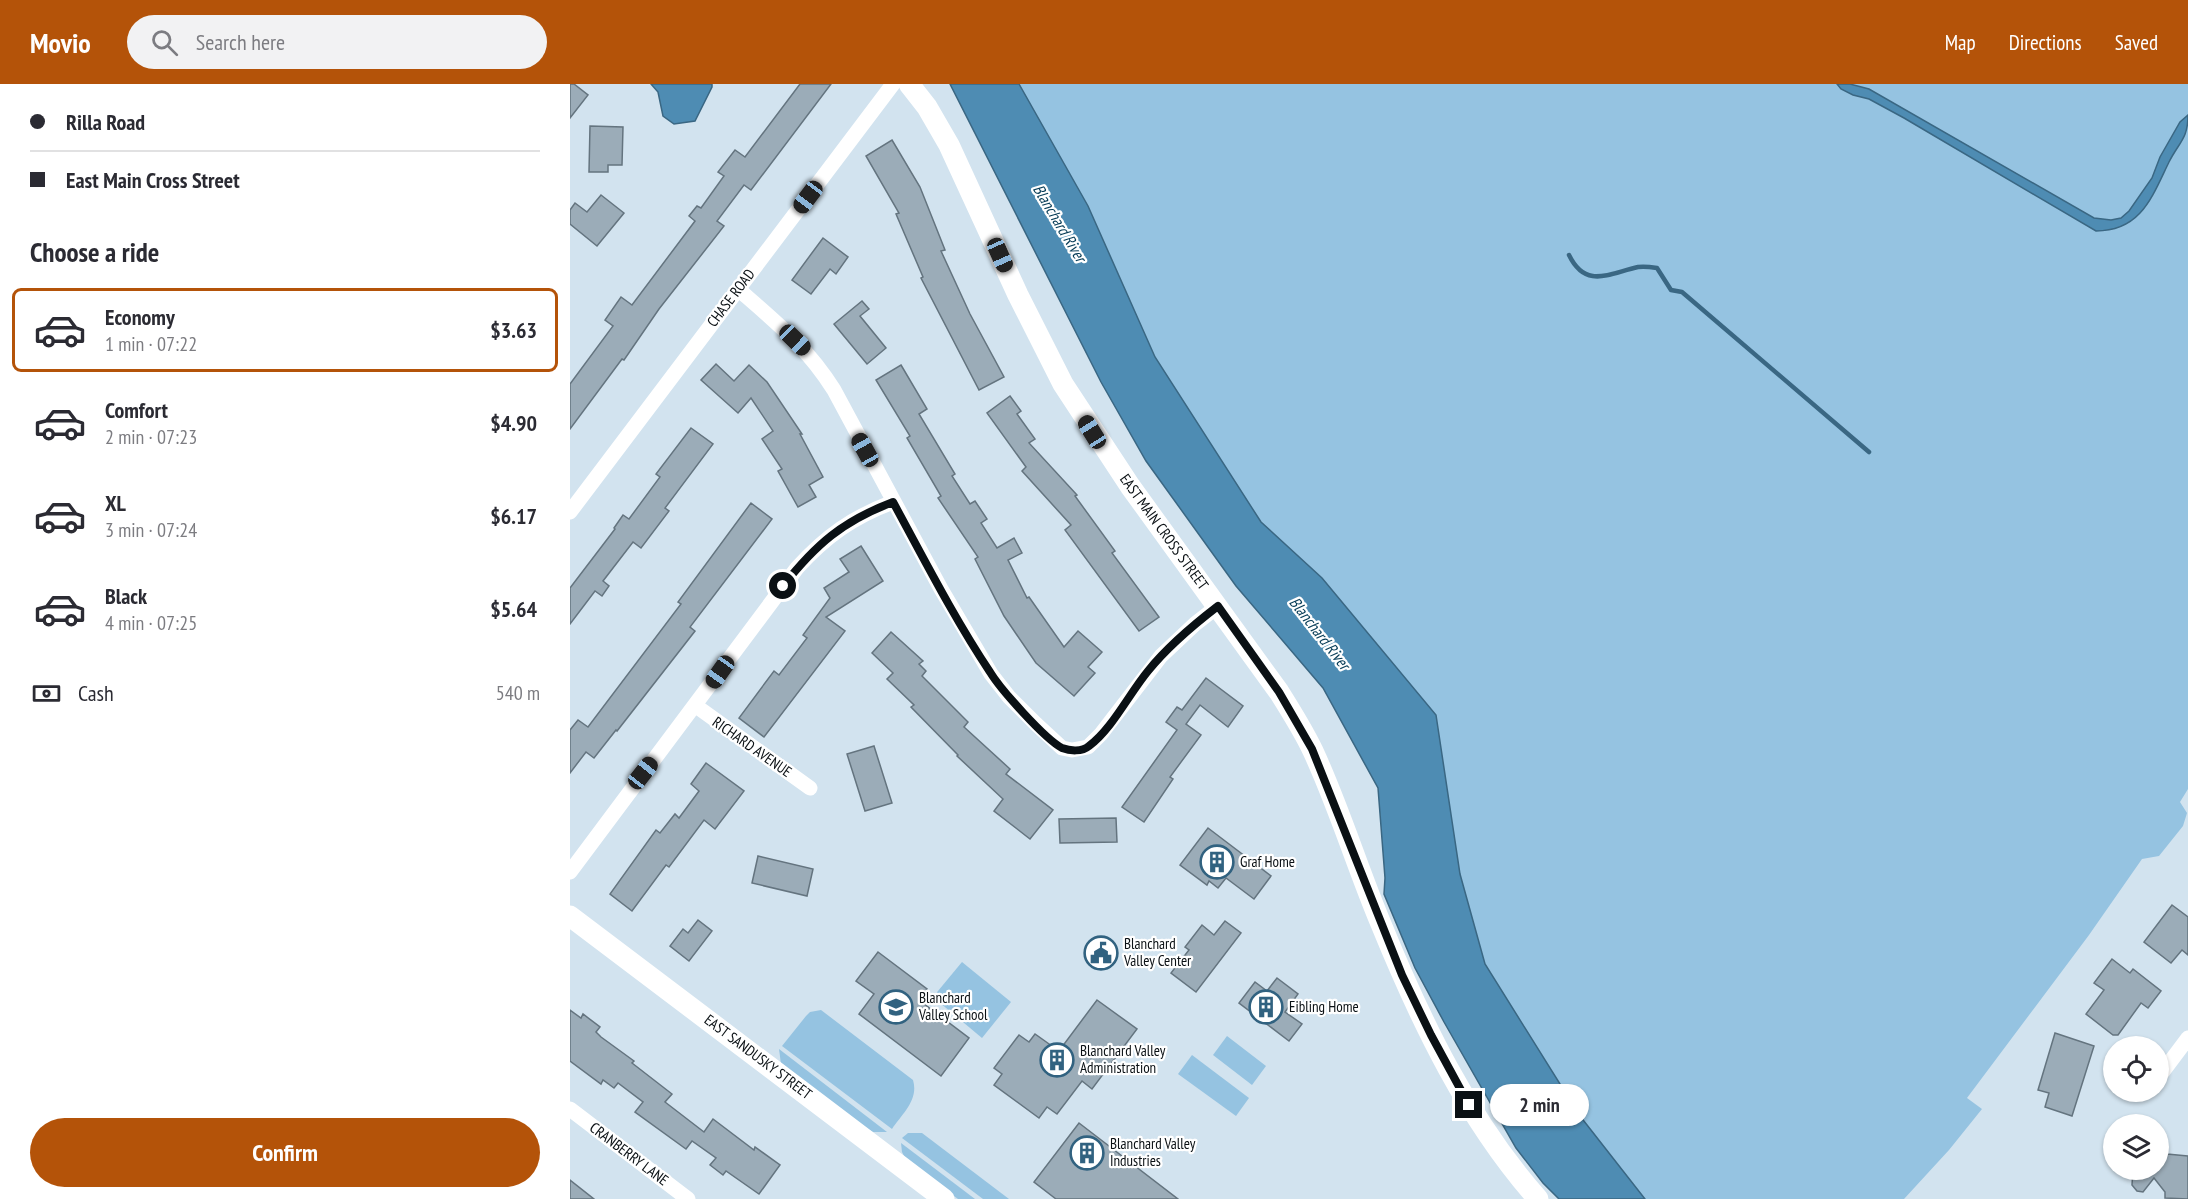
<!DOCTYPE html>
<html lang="en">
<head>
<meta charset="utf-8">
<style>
  :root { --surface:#fff; --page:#f2f2f3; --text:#2b2b33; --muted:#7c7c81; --line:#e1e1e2; --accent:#b45309 }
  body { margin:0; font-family:"PT Sans Narrow",sans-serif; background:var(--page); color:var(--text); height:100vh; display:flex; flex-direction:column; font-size:22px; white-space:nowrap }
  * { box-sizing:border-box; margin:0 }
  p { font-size:20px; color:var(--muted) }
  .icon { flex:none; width:33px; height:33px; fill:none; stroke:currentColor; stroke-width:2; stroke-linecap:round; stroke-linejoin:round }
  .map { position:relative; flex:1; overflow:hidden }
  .sheet { display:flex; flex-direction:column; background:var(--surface); width:570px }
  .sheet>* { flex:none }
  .guide { display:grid; align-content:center; height:132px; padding:0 30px; background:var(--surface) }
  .controls { position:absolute; left:1533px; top:952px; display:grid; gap:12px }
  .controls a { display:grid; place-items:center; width:66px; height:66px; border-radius:50%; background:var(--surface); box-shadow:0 2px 4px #0004; font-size:30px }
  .end { position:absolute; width:27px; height:27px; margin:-14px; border:8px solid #0a1014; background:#fff; box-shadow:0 0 0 3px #fff }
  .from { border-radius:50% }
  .bubble { position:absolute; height:42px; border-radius:21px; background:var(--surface); box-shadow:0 2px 4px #0004; font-size:20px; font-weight:700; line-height:42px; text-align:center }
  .car { position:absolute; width:18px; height:36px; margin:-18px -9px; border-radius:8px; box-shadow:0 0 4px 2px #0007; background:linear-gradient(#222 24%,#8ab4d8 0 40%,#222 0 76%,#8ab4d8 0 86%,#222 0) }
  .guide b { display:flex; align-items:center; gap:21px; height:57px; font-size:22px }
  .guide b+b { border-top:2px solid var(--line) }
  .guide i { width:15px; height:15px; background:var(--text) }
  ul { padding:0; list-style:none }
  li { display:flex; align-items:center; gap:18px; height:84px; margin:0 12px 9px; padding:0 18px; border:3px solid transparent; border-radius:9px }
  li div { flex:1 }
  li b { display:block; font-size:22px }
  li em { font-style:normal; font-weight:700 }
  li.current { border-color:var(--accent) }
  li>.icon { width:54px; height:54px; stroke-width:1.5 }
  h2 { padding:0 30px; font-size:27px; line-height:72px }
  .pay { display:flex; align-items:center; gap:15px; height:66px; padding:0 30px; font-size:22px }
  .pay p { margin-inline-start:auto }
  .action { display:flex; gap:12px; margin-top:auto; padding:12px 30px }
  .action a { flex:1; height:69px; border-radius:36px; background:var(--accent); color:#fff; font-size:24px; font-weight:700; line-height:69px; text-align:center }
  header { display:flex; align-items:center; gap:36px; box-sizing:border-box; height:84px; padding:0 30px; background:var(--accent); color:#fff }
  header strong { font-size:28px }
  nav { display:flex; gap:33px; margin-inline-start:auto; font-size:21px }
  .search { width:420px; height:54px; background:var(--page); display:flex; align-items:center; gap:15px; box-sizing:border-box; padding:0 21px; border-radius:33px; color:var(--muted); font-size:22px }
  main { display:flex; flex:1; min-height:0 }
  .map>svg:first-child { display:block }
  .green { fill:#95c3e1 }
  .water { fill:#4e8cb3; stroke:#3a6783; stroke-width:1.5 }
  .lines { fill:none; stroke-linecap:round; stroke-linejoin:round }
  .stream { stroke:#3a6783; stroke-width:4.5 }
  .building { fill:#9bacb8; stroke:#64747f; stroke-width:1.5 }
  .street { stroke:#fff; stroke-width:15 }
  .secondary { stroke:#fff; stroke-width:21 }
  .route { stroke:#0a1014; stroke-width:8 }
  .labels { text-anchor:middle; stroke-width:4.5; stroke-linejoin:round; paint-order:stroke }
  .street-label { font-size:15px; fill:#0a1014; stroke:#fff }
  .poi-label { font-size:15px; fill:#0a1014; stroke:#fff; text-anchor:start }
  .water-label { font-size:16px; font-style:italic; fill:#053b56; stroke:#fff }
</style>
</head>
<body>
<header>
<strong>Movio</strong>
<div class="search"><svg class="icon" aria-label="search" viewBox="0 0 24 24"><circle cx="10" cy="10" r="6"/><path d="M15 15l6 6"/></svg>Search here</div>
<nav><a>Map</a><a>Directions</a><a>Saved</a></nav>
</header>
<main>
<section class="sheet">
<div class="guide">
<b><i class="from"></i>Rilla Road</b>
<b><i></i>East Main Cross Street</b>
</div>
<h2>Choose a ride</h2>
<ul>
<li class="current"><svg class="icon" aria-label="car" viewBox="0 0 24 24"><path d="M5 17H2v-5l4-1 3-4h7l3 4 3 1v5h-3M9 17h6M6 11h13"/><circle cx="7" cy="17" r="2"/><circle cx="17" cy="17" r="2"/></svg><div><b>Economy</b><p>1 min · 07:22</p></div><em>$3.63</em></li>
<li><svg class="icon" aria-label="car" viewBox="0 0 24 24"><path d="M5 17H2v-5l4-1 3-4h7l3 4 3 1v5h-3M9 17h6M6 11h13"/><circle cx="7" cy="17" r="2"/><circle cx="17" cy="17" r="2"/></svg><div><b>Comfort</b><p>2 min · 07:23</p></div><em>$4.90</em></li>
<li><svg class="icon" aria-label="car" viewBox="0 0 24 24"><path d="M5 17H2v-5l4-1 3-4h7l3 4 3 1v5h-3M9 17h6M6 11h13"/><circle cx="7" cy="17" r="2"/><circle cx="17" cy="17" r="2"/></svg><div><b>XL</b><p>3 min · 07:24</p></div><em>$6.17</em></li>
<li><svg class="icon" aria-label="car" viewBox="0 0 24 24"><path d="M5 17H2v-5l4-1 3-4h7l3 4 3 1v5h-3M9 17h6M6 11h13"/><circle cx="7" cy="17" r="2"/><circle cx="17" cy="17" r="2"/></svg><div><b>Black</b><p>4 min · 07:25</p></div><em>$5.64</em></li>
</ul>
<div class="pay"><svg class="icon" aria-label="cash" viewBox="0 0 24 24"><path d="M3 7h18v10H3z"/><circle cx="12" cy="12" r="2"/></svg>Cash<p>540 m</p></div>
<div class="action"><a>Confirm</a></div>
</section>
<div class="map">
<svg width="1618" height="1115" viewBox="0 0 1618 1115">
  <rect width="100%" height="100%" fill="#d2e3ef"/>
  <g class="green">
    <polygon points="410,0 1618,0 1618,705 1610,718 1617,729 1613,742 1589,772 1572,775 1519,851 1397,1014 1412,1025 1379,1066 1334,1115 1036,1115 873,869 831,654 691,473"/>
    <polygon points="392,878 441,918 412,954 363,913"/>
    <path d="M 251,926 L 343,996 C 349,1016 332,1030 322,1045 L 212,962 L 236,932 L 240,928 Z"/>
    <polygon points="657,952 696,982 682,1001 643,971"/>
    <polygon points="209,965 317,1048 303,1048 289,1040 211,980"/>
    <polygon points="622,971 679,1014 666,1032 608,990"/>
    <polygon points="338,1049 352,1049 439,1115 413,1115 332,1054"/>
    <polygon points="331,1059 405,1115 388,1115 336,1076 332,1068"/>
  </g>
  <g class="water">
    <polygon points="81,0 142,0 142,3 125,37 104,40 93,32 88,8"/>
    <polygon points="380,0 449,0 518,122 585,273 691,438 752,494 866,631 890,790 915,880 1010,1032 1075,1115 989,1115 973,1099 946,1064 874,938 845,884 814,810 815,794 808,704 753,604 666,502 576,377 531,298"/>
    <path d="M 1267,0 L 1280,0 L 1299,5 L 1524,134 L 1541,136 L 1551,134 L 1559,127 L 1582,94 L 1590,73 L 1610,38 L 1618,31 C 1618,55 1609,58 1599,78 C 1582,113 1571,147 1526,147 L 1334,34 L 1299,15 L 1283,11 L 1271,5 Z"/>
  </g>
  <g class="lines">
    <path class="stream" d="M 999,171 C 1016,206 1040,189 1068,183 C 1074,182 1081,183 1087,184 L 1101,206 L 1112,208 L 1299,368"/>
  </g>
  <g class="building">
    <polygon points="0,0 4,0 18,11 0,34"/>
    <polygon points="230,0 261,0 181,106 174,101 147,137 154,142 89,225 54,276 52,275 0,345 0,300 43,242 35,236 51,213 62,221 125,137 119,132 127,122 131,124 154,92 148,88 165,66 175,73"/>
    <polygon points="20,42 53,43 52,81 38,81 38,88 19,88"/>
    <polygon points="322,56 350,103 375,166 371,167 400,230 434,293 409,306 351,194 353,193 326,130 329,129 296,72"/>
    <polygon points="31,111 54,129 27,162 0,140 0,126 5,119 17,128"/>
    <polygon points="253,154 278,173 266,190 260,185 241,210 222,196"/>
    <polygon points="292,217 299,225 290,232 316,264 297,280 264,240"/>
    <polygon points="146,280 164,297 179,281 197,298 232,350 230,350 253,393 239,401 246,413 228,423 208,387 212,385 192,355 203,347 181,314 168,329 131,296"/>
    <polygon points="331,281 357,325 349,330 385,390 382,392 400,420 405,417 417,435 411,439 427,464 444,454 452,469 438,476 457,514 459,513 494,563 508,547 532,568 518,583 525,589 504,612 466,579 434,532 405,475 408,473 368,414 371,412 337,354 340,352 306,296"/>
    <polygon points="440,312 451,327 447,330 465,355 459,359 507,411 505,412 545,467 542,469 589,533 569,547 495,446 501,441 452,387 456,383 417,329"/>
    <polygon points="121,344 143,360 95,424 99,427 71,464 63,458 33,497 39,502 32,512 25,507 0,540 0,504 45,445 44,444 53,431 59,435 90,393 86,390"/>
    <polygon points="181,419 202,435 120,543 125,547 47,647 46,646 24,674 16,668 0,689 0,646 8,636 18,643 111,520 108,518"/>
    <polygon points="291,462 313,497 256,533 275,547 194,653 169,634 204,587 209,591 237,554 233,551 260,514 254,504 279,488 270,475"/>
    <polygon points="321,548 353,577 349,580 356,587 352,592 398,638 394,643 440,685 436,690 483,726 460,755 424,727 433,715 387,672 388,671 341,623 344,621 317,595 323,589 302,569"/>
    <polygon points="636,594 673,622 658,643 630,621 616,640 631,651 600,693 603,695 574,738 552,723 607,646 596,638 607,623 612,626"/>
    <polygon points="304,662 322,719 295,727 277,670"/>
    <polygon points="136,679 174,707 145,745 134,736 99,783 96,781 62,827 40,810 86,746 90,749 105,730 109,734 129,707 121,700"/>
    <polygon points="546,734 547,758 490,759 489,735"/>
    <polygon points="638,744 701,792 684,815 656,794 648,804 639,797 637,801 610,781"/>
    <polygon points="188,772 243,785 237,812 182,799"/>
    <polygon points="1602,821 1618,833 1618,871 1612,866 1601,879 1574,858"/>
    <polygon points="128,836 142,847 119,877 100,862 113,845 118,849"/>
    <polygon points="655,837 671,849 626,908 601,889 619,866 615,863 632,841 644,851"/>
    <polygon points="308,868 357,905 349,916 399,954 371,992 289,930 304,910 286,897"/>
    <polygon points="1542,875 1560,889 1563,885 1591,907 1578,924 1571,919 1548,951 1543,951 1516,930 1534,906 1524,899"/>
    <polygon points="707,894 728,910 715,928 732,940 719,957 669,919 685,898 697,907"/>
    <polygon points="527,916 567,945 522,1005 512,997 487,1030 477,1023 469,1034 424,1001 432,990 424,984 449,951 459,958 465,950 489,967"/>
    <polygon points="0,926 11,934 13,930 30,943 26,948 31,953 64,977 62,979 102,1010 95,1018 134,1048 143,1035 184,1066 185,1063 210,1081 189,1110 156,1087 153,1091 140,1081 146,1074 122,1057 116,1065 65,1028 73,1018 48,999 44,1004 33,996 31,1000 0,977"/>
    <polygon points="1485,949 1524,962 1502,1032 1475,1023 1479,1009 1468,1006"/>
    <polygon points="509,1039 608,1115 486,1115 464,1098"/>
    <polygon points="1588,1058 1597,1070 1618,1072 1618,1115 1595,1114 1595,1108 1584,1094 1573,1108 1567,1107 1562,1101 1563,1086 1588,1086"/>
    <polygon points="0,1096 24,1115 0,1115"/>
  </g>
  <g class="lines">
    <g class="street">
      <path d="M 168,205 C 206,238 237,263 264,306 L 371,505 L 421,590 L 439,613 L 466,640 L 492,664 L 502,666 L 518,663 L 531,650 L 591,572 L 625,540 L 648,522"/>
      <polyline points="0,428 323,0"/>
      <polyline points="126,622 240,704"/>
      <path d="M 0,788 L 227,484 C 256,452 283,433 323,418"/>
      <polyline points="1588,994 1618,954"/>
      <polyline points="0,1025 118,1115"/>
    </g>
    <g class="secondary">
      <path d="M 339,0 L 357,23 L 379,61 L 448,211 L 493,300 L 560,402 L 709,608 C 721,627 733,646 743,667 C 769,723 787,783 811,840 C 851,938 898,1036 968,1115"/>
      <polyline points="0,832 374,1115"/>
    </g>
  </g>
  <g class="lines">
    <path class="route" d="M 213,502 C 246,460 273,437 323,418 C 354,475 384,534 420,588 C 431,606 475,655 492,664 C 500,667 512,668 519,662 C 542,645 559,610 578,587 C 598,562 622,542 648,522 L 709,608 L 742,665 L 832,891 L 861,951 L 899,1021"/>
  </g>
  <defs>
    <g id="building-ring" transform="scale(1.725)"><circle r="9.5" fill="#fff" stroke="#316280" stroke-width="1.5"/><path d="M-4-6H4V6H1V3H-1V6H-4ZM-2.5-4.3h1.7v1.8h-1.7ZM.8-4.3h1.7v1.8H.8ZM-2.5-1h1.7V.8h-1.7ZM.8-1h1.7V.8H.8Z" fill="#316280"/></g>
    <g id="civic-ring" transform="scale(1.725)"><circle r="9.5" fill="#fff" stroke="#316280" stroke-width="1.5"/><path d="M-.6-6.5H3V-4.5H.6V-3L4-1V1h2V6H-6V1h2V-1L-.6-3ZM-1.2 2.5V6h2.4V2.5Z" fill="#316280"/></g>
    <g id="school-ring" transform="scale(1.725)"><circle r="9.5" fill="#fff" stroke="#316280" stroke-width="1.5"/><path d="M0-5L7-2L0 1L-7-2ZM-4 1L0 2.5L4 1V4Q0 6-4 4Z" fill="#316280"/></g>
  </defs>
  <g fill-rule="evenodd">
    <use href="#building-ring" x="647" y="778"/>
    <use href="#civic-ring" x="531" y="869"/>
    <use href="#school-ring" x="326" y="923"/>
    <use href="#building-ring" x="696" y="923"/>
    <use href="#building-ring" x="487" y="976"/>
    <use href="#building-ring" x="517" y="1069"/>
  </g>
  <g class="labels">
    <g class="street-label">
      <text transform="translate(161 214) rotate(-53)" y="5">CHASE ROAD</text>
      <text transform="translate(594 448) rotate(54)" y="5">EAST MAIN CROSS STREET</text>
      <text transform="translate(182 663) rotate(35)" y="5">RICHARD AVENUE</text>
      <text transform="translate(188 973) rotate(37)" y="5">EAST SANDUSKY STREET</text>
      <text transform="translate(59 1070) rotate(37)" y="5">CRANBERRY LANE</text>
    </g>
    <g class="poi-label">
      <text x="670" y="783">Graf Home</text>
      <text x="554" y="865">Blanchard<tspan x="554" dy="17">Valley Center</tspan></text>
      <text x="349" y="919">Blanchard<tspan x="349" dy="17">Valley School</tspan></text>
      <text x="719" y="928">Eibling Home</text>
      <text x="510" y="972">Blanchard Valley<tspan x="510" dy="17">Administration</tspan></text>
      <text x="540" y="1065">Blanchard Valley<tspan x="540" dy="17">Industries</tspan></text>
    </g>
    <g class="water-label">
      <text transform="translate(490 139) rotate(59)" y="6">Blanchard River</text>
      <text transform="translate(750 549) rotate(52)" y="6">Blanchard River</text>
    </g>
  </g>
</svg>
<div class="controls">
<a><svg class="icon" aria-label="locate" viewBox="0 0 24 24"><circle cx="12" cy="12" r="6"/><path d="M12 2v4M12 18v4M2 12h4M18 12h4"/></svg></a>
<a><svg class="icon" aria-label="layers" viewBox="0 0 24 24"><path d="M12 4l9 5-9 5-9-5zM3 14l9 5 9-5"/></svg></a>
</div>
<i class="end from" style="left:213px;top:502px"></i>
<i class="end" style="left:899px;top:1021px"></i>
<div class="bubble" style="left:920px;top:1000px;width:99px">2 min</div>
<i class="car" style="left:238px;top:113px;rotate:217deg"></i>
<i class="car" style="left:430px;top:171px;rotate:156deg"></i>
<i class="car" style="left:225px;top:256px;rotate:134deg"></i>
<i class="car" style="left:522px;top:348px;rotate:328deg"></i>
<i class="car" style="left:295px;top:366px;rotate:331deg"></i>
<i class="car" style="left:150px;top:588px;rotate:215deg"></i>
<i class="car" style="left:73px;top:689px;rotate:38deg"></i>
</div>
</main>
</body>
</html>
